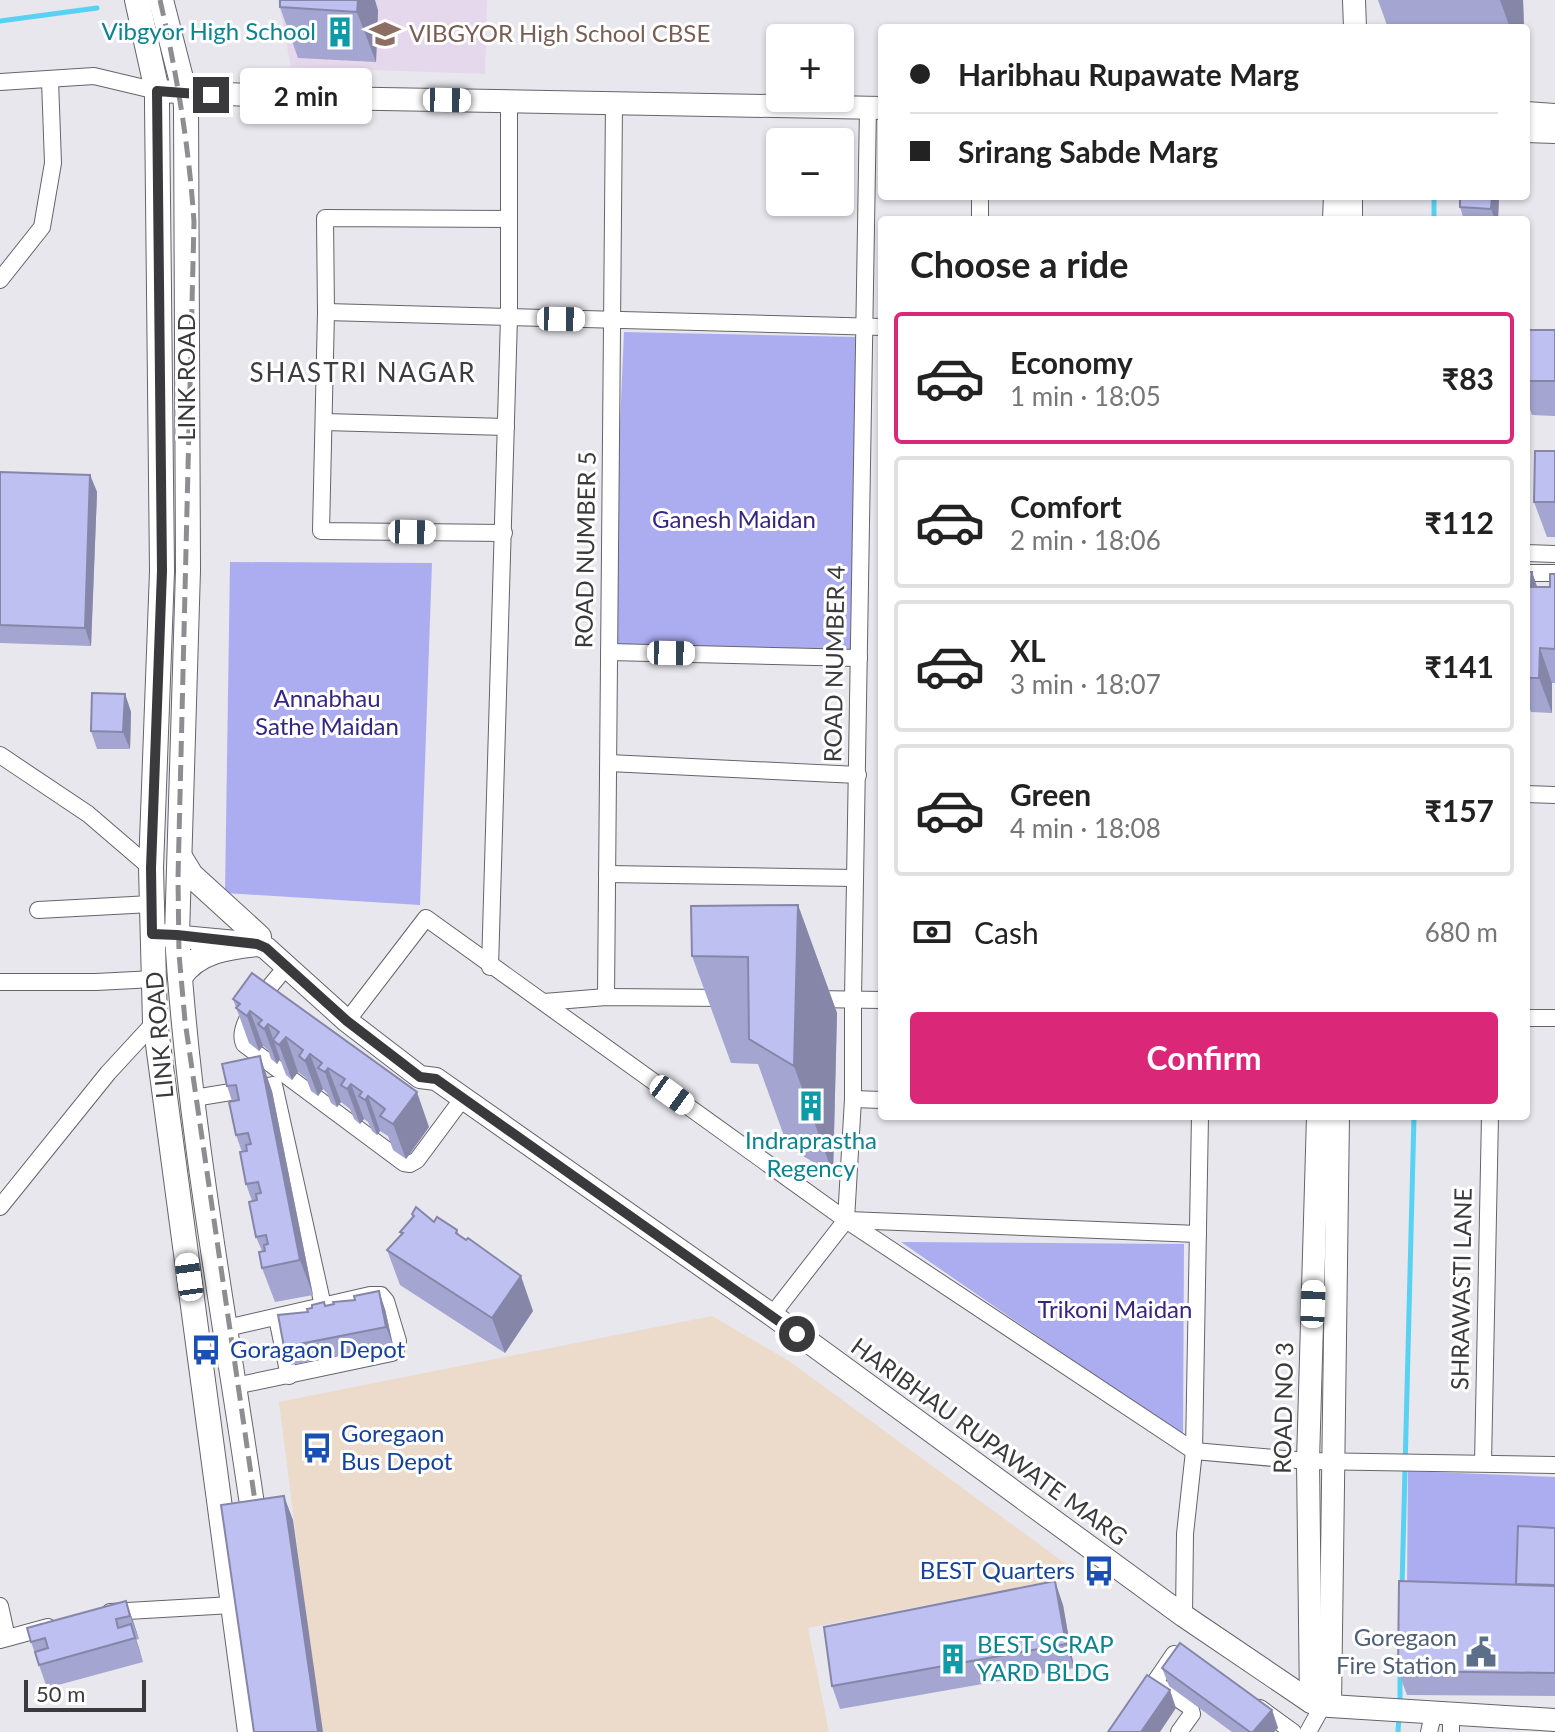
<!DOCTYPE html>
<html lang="en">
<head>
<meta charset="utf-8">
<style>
  :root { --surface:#fff; --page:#f2f2f2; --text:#222; --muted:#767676; --line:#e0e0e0; --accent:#db2777 }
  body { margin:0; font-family:Lato,sans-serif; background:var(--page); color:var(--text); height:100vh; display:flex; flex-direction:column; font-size:30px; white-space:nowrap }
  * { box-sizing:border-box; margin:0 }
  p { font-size:26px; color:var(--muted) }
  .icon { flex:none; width:44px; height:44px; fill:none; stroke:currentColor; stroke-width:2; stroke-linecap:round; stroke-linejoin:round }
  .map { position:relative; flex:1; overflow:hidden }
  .side { position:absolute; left:878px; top:216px; width:652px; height:904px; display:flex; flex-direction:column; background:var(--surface); border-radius:8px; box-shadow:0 2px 6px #0004 }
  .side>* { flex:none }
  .guide { position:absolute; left:878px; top:24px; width:652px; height:176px; border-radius:8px; box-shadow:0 2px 6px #0004; display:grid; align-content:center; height:176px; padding:0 32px; background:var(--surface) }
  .tools { position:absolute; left:766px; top:24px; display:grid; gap:16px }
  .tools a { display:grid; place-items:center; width:88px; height:88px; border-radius:8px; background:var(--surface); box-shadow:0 2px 6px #0004; font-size:40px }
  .scale { position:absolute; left:24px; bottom:20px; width:122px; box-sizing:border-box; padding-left:8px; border:4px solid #3a3a3c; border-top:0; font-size:22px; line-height:28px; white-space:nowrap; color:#3a3a3c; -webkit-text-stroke:6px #fff; paint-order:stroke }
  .end { position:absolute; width:36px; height:36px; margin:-18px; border:10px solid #3a3a3c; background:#fff; box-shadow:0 0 0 4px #fff }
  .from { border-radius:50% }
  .bubble { position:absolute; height:56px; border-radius:8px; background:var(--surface); box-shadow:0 2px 6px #0004; font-size:26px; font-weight:700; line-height:56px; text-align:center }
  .car { position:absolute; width:24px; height:48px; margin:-24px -12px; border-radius:10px; box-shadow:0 0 6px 2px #0007; background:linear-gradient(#fff 24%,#345 0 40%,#fff 0 76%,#345 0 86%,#fff 0) }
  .guide b { display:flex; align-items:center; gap:28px; height:76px; font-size:30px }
  .guide b+b { border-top:2px solid var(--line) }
  .guide i { width:20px; height:20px; background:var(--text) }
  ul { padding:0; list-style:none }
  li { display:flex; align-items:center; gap:24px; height:132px; margin:0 16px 12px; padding:0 16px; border:4px solid var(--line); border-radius:8px }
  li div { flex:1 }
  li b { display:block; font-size:30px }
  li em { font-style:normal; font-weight:700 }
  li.selected { border-color:var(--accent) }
  li>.icon { width:72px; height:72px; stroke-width:1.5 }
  h2 { padding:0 32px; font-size:36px; line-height:96px }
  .pay { display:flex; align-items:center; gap:20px; height:88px; padding:0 32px; font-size:30px }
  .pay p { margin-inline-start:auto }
  .button { display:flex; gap:16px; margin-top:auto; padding:16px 32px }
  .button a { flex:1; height:92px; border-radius:8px; background:var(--accent); color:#fff; font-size:32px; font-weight:700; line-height:92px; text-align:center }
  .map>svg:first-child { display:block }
  .industrial { fill:#ecdaca }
  .education { fill:#e5d8ec }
  .green { fill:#acadf1 }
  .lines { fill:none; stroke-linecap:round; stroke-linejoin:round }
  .stream { stroke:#58d1f2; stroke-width:5 }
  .street-casing { stroke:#64656a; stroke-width:18 }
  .secondary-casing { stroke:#64656a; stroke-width:24 }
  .primary-casing { stroke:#64656a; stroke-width:26 }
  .street { stroke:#fff; stroke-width:16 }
  .secondary { stroke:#fff; stroke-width:22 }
  .primary { stroke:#fff; stroke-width:24 }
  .rail { stroke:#8e8e92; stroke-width:5; stroke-dasharray:16 8; stroke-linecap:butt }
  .wall { fill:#a4a5d0 }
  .shaded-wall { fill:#8686a9 }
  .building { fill:#bfc0f2; stroke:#8686a9; stroke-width:2 }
  .route { stroke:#3a3a3c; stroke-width:10 }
  .labels { text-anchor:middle; stroke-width:6; stroke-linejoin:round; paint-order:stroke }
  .culture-label { font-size:24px; fill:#0d838f; stroke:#fff; text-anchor:end }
  .education-label { font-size:24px; fill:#785e54; stroke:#fff; text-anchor:start }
  .street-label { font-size:24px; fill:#3a3a3c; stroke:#fff }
  .park-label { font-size:24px; fill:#362682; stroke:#fff }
  .transit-label { font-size:24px; fill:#164399; stroke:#fff; text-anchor:start }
  .service-label { font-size:24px; fill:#4e5e75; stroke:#fff; text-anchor:end }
  .neighbourhood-label { font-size:26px; letter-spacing:2px; fill:#3c3c41; stroke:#fff }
</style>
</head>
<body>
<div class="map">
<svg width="1555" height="1732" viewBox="0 0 1555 1732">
  <rect width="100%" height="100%" fill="#e7e7ed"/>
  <polygon class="industrial" points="712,1316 789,1361 1081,1575 808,1628 829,1732 321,1732 279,1402"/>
  <polygon class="education" points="278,0 487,0 485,74 291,67"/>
  <g class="green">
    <polygon points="624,332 857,337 850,649 610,651"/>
    <polygon points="230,562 432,563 420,905 225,893"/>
    <polygon points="901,1242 1184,1244 1183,1444 1165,1424"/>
    <polygon points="1408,1471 1555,1477 1555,1596 1407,1592"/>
  </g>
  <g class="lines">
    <g class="stream">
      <polyline points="0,21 97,8"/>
      <polyline points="1434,220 1434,196"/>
      <polyline points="1402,1587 1414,1116"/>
      <polyline points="1400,1703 1400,1673"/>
      <polyline points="1398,1732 1399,1717"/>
    </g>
    <g class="street-casing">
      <g id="street">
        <polyline points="0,82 94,76 157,91"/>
        <polyline points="980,196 980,220"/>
        <polyline points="0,280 42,227 53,163 50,80"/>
        <polyline points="326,312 882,327"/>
        <polyline points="324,422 506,427"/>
        <polyline points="504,533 321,531 326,312 325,218 509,219"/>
        <polyline points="1526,553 1555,554"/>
        <polyline points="1526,573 1555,573"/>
        <polyline points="609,652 859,658"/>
        <polyline points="0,755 88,814 151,868"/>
        <polyline points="609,763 858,775"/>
        <polyline points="1526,794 1555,795"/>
        <polyline points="607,874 855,878"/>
        <polyline points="38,910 151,904"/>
        <path d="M 286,967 C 273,984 234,1023 244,1044 L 404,1163 L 410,1164 L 417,1160 L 463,1098"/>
        <polyline points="490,967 509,317 509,101"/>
        <polyline points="0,982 96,982 154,979"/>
        <polyline points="606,997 614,103"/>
        <polyline points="813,999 882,1000"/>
        <polyline points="544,1002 606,997 726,998"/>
        <polyline points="1526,1018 1555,1018"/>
        <polyline points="347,1021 426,918 846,1220 1194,1451 1308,1461 1555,1465"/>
        <polyline points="194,1098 274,1085 323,1306"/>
        <polyline points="853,1099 882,1100"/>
        <polyline points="0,1207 108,1073 155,1022"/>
        <polyline points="846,1220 853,1099 853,999 868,108"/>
        <polyline points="848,1220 1198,1234"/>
        <polyline points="772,1315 846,1220"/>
        <polyline points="277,1318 289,1376"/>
        <polyline points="227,1328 370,1295 381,1295 386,1301 398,1341 397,1347 392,1353 235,1386"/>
        <polyline points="1483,1463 1490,1116"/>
        <polyline points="0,1606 7,1638"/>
        <polyline points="110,1612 232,1605"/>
        <polyline points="1184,1616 1185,1534 1194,1451 1200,1116"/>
        <polyline points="0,1640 48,1627"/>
        <polyline points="1155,1683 1190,1707 1192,1714 1179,1732"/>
        <polyline points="1260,1708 1293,1732"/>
        <polyline points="1451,1712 1451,1732"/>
        <polyline points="1121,1732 1174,1654"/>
        <polyline points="1308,1732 1323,1705"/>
        <polyline points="1429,1732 1434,1711"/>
      </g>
    </g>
    <g class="secondary-casing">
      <g id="secondary">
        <polyline points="1354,0 1355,28"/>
        <polyline points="157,91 324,98 882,108"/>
        <polyline points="1526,113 1555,115"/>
        <polyline points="1526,131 1555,132"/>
        <polyline points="1334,220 1335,196"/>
        <polyline points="1351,220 1351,196"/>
        <polyline points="161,935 257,944 266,948 347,1021 420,1077 436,1079 772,1315 1184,1616 1311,1702 1330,1706 1555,1720"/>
        <polyline points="1311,1702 1308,1461 1318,1116"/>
        <polyline points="1330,1706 1338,1116"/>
      </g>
    </g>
    <g class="primary-casing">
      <g id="primary">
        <polyline points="137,0 157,91 157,105 162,571 151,868 155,1022 250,1732"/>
        <path d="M 161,0 L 185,94 L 186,107 L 188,570 L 177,935 C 189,1135 228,1333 256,1532"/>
        <polyline points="180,857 191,875 259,937"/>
        <path d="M 180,977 C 197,951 228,947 257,944"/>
      </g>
    </g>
    <use href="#street" class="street"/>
    <use href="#secondary" class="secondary"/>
    <use href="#primary" class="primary"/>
    <path class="rail" d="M 160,0 C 177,75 189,146 194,222 L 178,878 L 179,954 L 185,1021 L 258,1522"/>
  </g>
  <g class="wall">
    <polygon points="1378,0 1523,0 1524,28 1388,28"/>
    <polygon points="280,7 378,10 376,62 298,58"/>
    <polygon points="1499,196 1498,220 1464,220 1460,207"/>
    <polygon points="1526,330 1555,330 1555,416 1532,415 1526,398"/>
    <polygon points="1555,451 1555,537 1547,537 1534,502"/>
    <polygon points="0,472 90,475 97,492 91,646 0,643"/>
    <polygon points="1526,572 1532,572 1537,587 1550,587 1555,574 1555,683 1552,683 1552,713 1531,712 1527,702 1526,702"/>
    <polygon points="125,694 131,712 130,749 97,749 91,731"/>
    <polygon points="798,905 837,1013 833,1174 788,1147 758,1064 731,1063 692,956"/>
    <polygon points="233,999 429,1127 406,1159 393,1150 388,1136 380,1131 377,1135 372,1131 368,1122 364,1119 360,1124 354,1119 350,1109 341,1102 337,1107 331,1103 327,1093 323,1089 318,1096 311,1091 306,1078 298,1072 292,1080 286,1075 280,1059 277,1064 271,1059 268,1050 263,1046 259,1051 249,1043"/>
    <polygon points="222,1064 272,1091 313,1295 275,1302 262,1268 262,1251 256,1237 252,1201 246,1184 242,1152 236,1135 232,1101 227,1086"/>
    <polygon points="412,1214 457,1230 459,1235 533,1311 505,1353 400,1285 387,1250 401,1235 400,1232 413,1218"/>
    <polygon points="325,1306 385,1309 393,1345 291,1365 284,1347 308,1312"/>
    <polygon points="1555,1528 1555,1696 1407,1695 1398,1671 1517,1585"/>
    <polygon points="126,1601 134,1624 139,1639 136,1640 143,1662 47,1688 31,1642"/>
    <polygon points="1063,1605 1074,1668 840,1709 832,1686"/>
    <polygon points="1162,1668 1272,1710 1278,1728 1274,1732 1232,1732 1169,1686"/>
  </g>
  <g class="shaded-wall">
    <polygon points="358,0 375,0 378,10 376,62 357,12"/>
    <polygon points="1500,0 1523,0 1524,28 1510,28"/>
    <polygon points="1492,196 1499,196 1498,220 1495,220 1491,209"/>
    <polygon points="90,475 97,492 91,646 85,628"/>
    <polygon points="1532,572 1544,607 1531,587"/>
    <polygon points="1540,648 1552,683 1552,713 1539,678"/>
    <polygon points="125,694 131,712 130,749 123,732"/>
    <polygon points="798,905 837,1013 833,1174 794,1066"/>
    <polygon points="250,1011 263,1046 259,1051 247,1016"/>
    <polygon points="268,1024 280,1059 277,1064 264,1029"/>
    <polygon points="286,1037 298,1072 292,1080 279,1045"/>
    <polygon points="310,1054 323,1089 318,1096 305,1061"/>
    <polygon points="260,1056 272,1091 313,1295 300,1260"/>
    <polygon points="328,1068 341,1102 337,1107 325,1072"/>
    <polygon points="351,1084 364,1119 360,1124 347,1089"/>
    <polygon points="417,1092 429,1127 406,1159 393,1124"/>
    <polygon points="368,1096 380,1131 377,1135 365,1100"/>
    <polygon points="521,1276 533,1311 505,1353 492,1318"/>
    <polygon points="379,1291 385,1309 393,1345 386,1327"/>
    <polygon points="284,1496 293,1520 323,1732 318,1732"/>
    <polygon points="1055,1581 1063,1605 1074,1668 1066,1644"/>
    <polygon points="126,1601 134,1624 139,1639 130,1616"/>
    <polygon points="131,1624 139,1648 143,1662 135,1638"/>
    <polygon points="1170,1690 1176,1708 1160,1732 1141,1732"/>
    <polygon points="1272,1710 1278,1728 1274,1732 1253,1732"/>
  </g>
  <g class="building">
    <polygon points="280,0 358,0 357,12 280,7"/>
    <polygon points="1460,196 1492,196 1491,209 1460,207"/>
    <rect x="1526" y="330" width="29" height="51"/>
    <polygon points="1535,451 1555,451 1555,502 1534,502"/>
    <polygon points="0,472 90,475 85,628 0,625"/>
    <polygon points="1526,572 1532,572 1531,587 1550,587 1550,574 1555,574 1555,649 1540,648 1539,678 1526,678"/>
    <polygon points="92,693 125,694 123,732 91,731"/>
    <polygon points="798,905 794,1066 749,1039 748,957 692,956 691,906"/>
    <polygon points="252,973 417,1092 393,1124 380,1116 385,1109 368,1096 365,1100 359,1096 362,1092 351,1084 347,1089 341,1085 345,1079 328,1068 325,1072 318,1068 322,1063 310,1054 305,1061 299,1056 303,1050 286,1037 279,1045 273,1040 279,1032 268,1024 264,1029 258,1024 262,1020 250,1011 247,1016 236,1008 240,1004 233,999"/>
    <polygon points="260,1056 300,1260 262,1268 259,1252 265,1251 264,1245 268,1244 266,1235 256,1237 249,1202 257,1200 256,1194 261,1193 258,1182 246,1184 240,1152 247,1151 246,1145 251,1144 248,1133 236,1135 229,1102 239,1100 236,1085 227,1086 222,1064"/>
    <polygon points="416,1207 434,1222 437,1217 457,1230 456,1233 466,1240 468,1238 521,1276 492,1318 387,1250 403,1233 400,1232 414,1216 412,1214"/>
    <polygon points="379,1291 386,1327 284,1347 278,1315 308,1312 307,1309 312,1308 312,1305 324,1302 325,1306 334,1304 333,1302 355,1300 354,1296"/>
    <polygon points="284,1496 318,1732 254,1732 221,1505"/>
    <polygon points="1518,1526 1555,1528 1555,1585 1516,1584"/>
    <polygon points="1055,1581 1066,1644 832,1686 824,1627"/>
    <polygon points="1399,1581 1555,1586 1555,1673 1398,1671"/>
    <polygon points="126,1601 130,1616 116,1619 118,1628 131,1624 135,1638 39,1665 35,1652 48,1648 45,1638 31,1642 27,1628"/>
    <polygon points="1180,1643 1272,1710 1253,1732 1250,1732 1162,1668"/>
    <polygon points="1147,1675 1170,1690 1141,1732 1108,1732"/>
  </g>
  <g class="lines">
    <polyline class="route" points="211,95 157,91 162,571 151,868 152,934 177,935 257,944 266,948 347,1021 420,1077 436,1079 797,1334"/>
  </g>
  <defs>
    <g id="building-bare" transform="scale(2.4)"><path d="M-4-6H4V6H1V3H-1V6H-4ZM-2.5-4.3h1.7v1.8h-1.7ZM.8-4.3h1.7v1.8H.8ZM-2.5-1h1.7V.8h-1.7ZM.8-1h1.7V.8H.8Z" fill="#0f9aa8" stroke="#fff" stroke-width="2.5" paint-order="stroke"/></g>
    <g id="school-bare" transform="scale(2.4)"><path d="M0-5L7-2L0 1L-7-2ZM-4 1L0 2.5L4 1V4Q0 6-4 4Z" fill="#8d6e63" stroke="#fff" stroke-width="2.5" paint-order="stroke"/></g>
    <g id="bus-bare" transform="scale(2.4)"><path d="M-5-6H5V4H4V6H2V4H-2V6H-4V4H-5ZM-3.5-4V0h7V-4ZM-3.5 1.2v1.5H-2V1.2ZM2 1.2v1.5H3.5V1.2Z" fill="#1a4fb4" stroke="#fff" stroke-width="2.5" paint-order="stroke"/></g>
    <g id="civic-bare" transform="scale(2.4)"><path d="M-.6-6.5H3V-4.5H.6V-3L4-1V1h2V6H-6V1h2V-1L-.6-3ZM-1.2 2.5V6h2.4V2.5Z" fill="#5c6f8a" stroke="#fff" stroke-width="2.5" paint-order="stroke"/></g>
  </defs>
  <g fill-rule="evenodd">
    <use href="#building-bare" x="340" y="32"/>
    <use href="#school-bare" x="385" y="34"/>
    <use href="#building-bare" x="811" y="1106"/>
    <use href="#bus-bare" x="206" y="1350"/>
    <use href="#bus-bare" x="317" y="1448"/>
    <use href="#bus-bare" x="1099" y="1571"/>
    <use href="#civic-bare" x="1481" y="1652"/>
    <use href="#building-bare" x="953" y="1659"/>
  </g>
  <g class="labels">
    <g class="culture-label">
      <text x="316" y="40">Vibgyor High School</text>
      <text x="811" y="1149" text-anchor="middle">Indraprastha<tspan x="811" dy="28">Regency</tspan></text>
      <text x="977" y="1653" text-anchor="start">BEST SCRAP<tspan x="977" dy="28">YARD BLDG</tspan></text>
    </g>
    <g class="education-label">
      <text x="409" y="42">VIBGYOR High School CBSE</text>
    </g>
    <g class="street-label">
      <text transform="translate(187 377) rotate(-90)" y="8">LINK ROAD</text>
      <text transform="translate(586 550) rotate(-89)" y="8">ROAD NUMBER 5</text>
      <text transform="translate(835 664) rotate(-89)" y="8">ROAD NUMBER 4</text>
      <text transform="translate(160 1035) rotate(-95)" y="8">LINK ROAD</text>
      <text transform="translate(1462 1289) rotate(-89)" y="8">SHRAWASTI LANE</text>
      <text transform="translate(1284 1408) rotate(-89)" y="8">ROAD NO 3</text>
      <text transform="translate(989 1442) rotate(36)" y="8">HARIBHAU RUPAWATE MARG</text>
    </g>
    <g class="park-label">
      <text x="734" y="528">Ganesh Maidan</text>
      <text x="327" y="707">Annabhau<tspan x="327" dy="28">Sathe Maidan</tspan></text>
      <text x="1115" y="1318">Trikoni Maidan</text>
    </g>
    <g class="transit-label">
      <text x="230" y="1358">Goragaon Depot</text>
      <text x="341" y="1442">Goregaon<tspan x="341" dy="28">Bus Depot</tspan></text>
      <text x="1075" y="1579" text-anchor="end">BEST Quarters</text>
    </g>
    <g class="service-label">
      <text x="1457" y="1646">Goregaon<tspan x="1457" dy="28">Fire Station</tspan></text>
    </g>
    <g class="neighbourhood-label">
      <text x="363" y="382">SHASTRI NAGAR</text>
    </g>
  </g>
</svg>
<div class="tools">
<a>+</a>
<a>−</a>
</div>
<div class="scale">50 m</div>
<i class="end from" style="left:797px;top:1334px"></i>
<i class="end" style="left:211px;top:95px"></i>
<div class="bubble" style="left:240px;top:68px;width:132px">2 min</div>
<i class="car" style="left:447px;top:100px;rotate:91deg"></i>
<i class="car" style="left:561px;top:319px;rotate:91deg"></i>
<i class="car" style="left:412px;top:532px;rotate:91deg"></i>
<i class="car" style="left:671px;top:653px;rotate:91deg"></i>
<i class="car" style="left:672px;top:1095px;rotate:126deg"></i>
<i class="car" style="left:189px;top:1277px;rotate:352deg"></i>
<i class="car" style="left:1313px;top:1304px;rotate:2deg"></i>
<div class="guide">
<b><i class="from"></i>Haribhau Rupawate Marg</b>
<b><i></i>Srirang Sabde Marg</b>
</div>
<section class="side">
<h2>Choose a ride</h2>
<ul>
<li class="selected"><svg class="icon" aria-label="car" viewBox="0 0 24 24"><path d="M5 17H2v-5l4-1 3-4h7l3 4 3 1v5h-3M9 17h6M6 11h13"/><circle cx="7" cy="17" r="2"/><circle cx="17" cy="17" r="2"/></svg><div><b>Economy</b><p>1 min · 18:05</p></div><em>₹83</em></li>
<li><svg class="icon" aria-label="car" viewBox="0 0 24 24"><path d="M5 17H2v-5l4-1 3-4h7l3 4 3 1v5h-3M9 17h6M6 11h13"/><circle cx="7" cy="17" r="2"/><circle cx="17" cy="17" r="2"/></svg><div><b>Comfort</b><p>2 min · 18:06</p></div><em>₹112</em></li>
<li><svg class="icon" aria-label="car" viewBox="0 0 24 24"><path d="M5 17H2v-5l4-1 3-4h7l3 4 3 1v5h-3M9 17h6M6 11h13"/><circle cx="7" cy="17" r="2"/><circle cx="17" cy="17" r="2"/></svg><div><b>XL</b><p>3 min · 18:07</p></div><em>₹141</em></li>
<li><svg class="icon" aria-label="car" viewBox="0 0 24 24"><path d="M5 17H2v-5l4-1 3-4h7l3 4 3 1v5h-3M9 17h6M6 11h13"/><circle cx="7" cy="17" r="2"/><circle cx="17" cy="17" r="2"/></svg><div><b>Green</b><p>4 min · 18:08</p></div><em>₹157</em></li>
</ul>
<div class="pay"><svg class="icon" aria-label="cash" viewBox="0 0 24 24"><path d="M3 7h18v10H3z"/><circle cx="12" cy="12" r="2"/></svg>Cash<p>680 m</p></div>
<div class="button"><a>Confirm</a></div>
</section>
</div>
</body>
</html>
